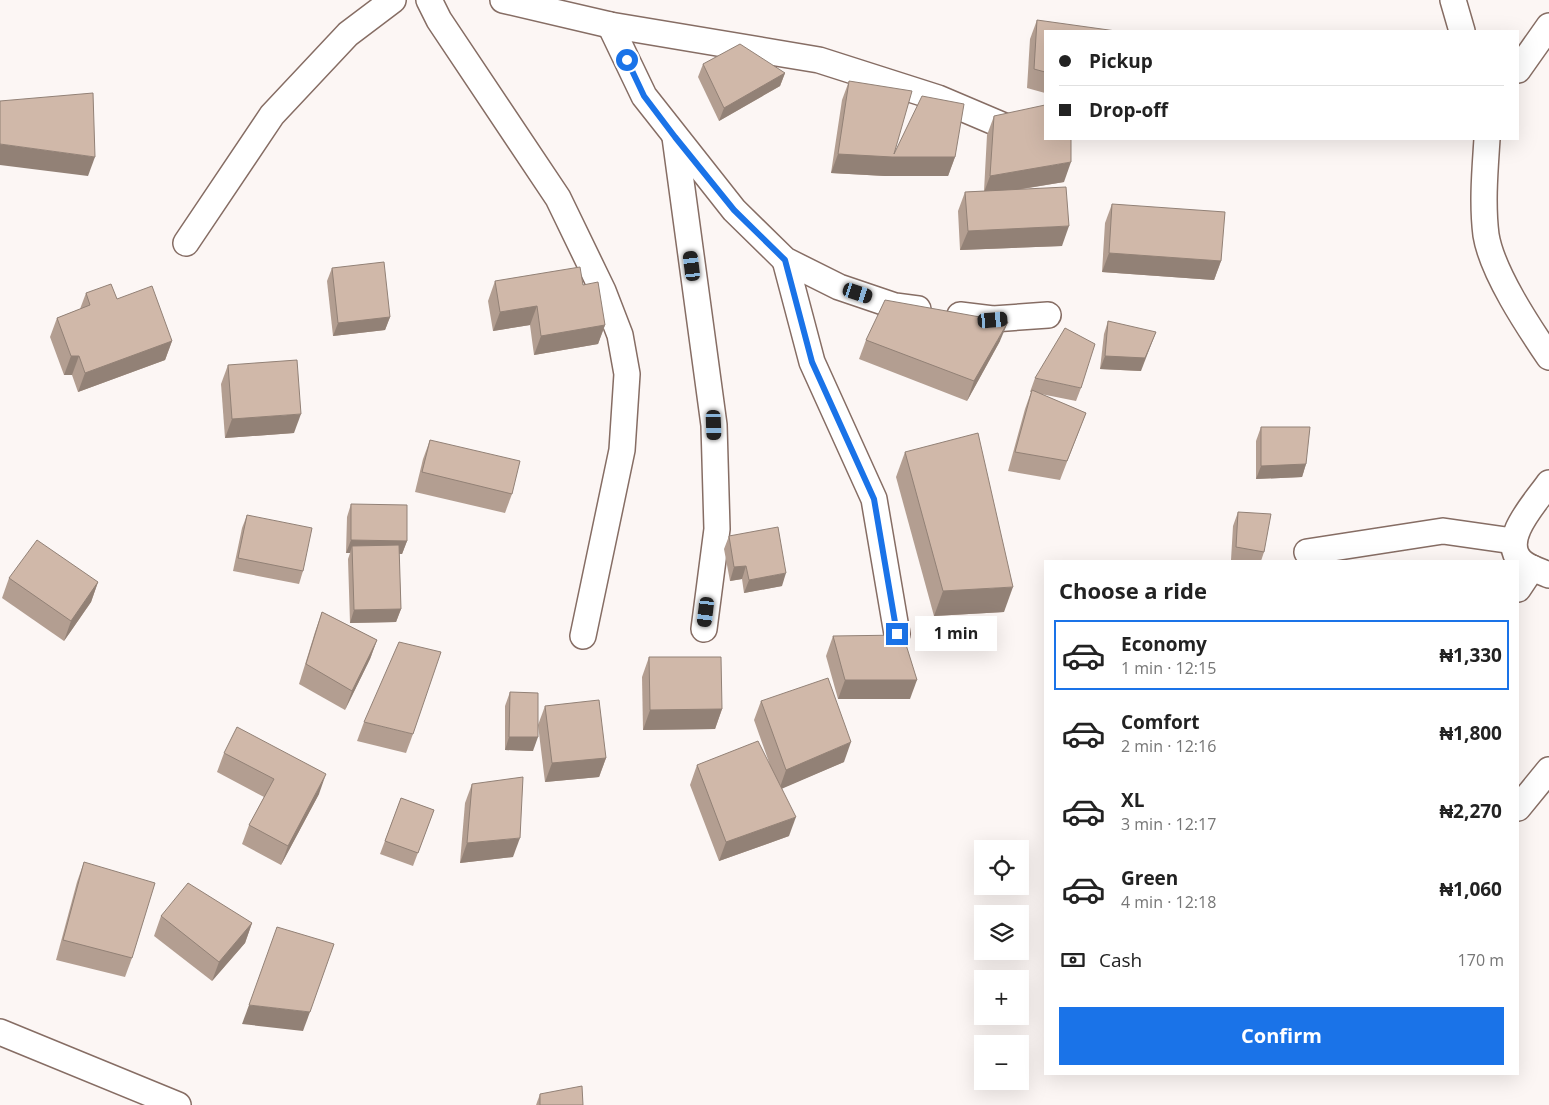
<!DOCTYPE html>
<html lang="en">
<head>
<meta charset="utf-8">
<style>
  :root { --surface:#fff; --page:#f6f6f6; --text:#222; --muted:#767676; --line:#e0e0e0; --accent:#1a73e8 }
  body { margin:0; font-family:"Open Sans",sans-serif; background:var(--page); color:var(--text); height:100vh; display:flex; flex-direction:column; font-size:19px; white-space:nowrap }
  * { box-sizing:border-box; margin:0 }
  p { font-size:16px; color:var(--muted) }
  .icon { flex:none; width:28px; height:28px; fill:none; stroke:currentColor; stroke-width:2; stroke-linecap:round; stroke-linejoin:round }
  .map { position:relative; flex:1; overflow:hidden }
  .side { position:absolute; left:1044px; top:560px; width:475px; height:515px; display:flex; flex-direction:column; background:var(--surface); border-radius:0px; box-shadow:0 5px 20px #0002 }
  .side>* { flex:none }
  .guide { position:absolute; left:1044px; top:30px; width:475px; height:110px; border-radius:0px; box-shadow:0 5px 20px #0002; display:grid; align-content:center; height:110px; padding:0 15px; background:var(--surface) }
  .tools { position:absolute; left:974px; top:840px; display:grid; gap:10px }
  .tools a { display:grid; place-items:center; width:55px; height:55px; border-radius:0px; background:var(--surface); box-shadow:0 5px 20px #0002; font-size:25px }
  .end { position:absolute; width:22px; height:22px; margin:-11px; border:6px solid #1a73e8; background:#fff; box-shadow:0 0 0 2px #fff }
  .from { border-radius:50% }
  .bubble { position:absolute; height:35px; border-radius:0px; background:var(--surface); box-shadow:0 5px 20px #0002; font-size:16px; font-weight:700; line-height:35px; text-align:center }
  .car { position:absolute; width:15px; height:30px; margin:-15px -8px; border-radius:6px; box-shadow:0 0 4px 1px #0007; background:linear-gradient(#222 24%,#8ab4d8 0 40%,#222 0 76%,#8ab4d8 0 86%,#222 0) }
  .guide b { display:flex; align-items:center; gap:18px; height:48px; font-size:19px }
  .guide b+b { border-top:1px solid var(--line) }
  .guide i { width:12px; height:12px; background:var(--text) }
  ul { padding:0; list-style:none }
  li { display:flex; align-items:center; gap:15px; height:70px; margin:0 10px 8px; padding:0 5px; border:2px solid transparent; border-radius:0px }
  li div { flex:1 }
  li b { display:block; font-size:19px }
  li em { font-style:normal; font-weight:700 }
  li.current { border-color:var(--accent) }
  li>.icon { width:45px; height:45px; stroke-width:1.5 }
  h2 { padding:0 15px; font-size:22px; line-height:60px }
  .pay { display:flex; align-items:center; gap:12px; height:55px; padding:0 15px; font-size:19px }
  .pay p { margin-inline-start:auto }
  .cta { display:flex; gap:10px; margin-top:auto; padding:10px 15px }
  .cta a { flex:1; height:58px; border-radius:0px; background:var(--accent); color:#fff; font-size:20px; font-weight:700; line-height:58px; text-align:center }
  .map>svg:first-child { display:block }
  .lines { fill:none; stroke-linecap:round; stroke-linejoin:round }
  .street-casing { stroke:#866d64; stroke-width:28 }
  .street { stroke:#fff; stroke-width:25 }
  .wall { fill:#b39e91 }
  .shaded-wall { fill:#928176 }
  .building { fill:#d0b8a9; stroke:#928176 }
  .route { stroke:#1a73e8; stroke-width:6 }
</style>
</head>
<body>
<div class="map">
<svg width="1549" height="1105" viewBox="0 0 1549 1105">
  <rect width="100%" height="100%" fill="#fcf6f4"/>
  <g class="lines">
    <g class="street-casing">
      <g id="street">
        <polyline points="429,0 439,20 558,198 603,291 620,335 627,374 622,450 583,636"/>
        <polyline points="503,0 610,25 819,60 938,98 1004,126"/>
        <polyline points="1453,0 1462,31"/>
        <polyline points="610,25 644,96 734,210 785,260 839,287 895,306 918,309"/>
        <polyline points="1518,70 1549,26"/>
        <polyline points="675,137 714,425 717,529 704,629"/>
        <path d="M 1487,139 C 1485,170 1482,203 1486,235 C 1492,272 1528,326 1549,357"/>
        <polyline points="186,243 272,115 348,34 393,0"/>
        <polyline points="785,260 812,362 874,499 897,634"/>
        <polyline points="960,315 993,319 1048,315"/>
        <path d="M 1549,483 C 1536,502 1499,540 1521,561 C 1528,568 1540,571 1549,575"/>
        <polyline points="1307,552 1443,531 1513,541"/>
        <polyline points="1518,589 1532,568"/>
        <polyline points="1518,808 1549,770"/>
        <polyline points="0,1032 178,1105"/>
      </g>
    </g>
    <use href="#street" class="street"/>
  </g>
  <g class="wall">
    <polygon points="1037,20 1045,31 1045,93 1027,88 1030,39"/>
    <polygon points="703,64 785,73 780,86 719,121 698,77"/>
    <polygon points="849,81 894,154 955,157 948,176 885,176 831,173 842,100"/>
    <polygon points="994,116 1064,182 1017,190 1062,246 960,250 958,211 965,192 984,191 987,135"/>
    <polygon points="1112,204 1221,261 1214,280 1102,272 1105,223"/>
    <polygon points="332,268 390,317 385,330 333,336 327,281"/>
    <polygon points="495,281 583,285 605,325 598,344 534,355 530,325 493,331 488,301"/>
    <polygon points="86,293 117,299 172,341 165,360 78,392 72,375 64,375 50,337 57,318 80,309"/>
    <polygon points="1108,321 1141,371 1100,369 1104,334"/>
    <polygon points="866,340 1000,341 967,401 859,359"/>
    <polygon points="228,365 294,433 225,438 221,384"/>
    <polygon points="1035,378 1081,388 1076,401 1041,394 1086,413 1060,480 1008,471 1025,409 1031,392 1030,392"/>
    <polygon points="1261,427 1306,464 1302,477 1256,479 1256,441"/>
    <polygon points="430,440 512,494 505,513 415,492 423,459"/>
    <polygon points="905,452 1004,612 934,616 896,477"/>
    <polygon points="351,504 407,541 402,554 399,554 401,609 396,622 350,623 348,559 350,553 346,553 347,517"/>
    <polygon points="1238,512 1264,552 1261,561 1184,561 1235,561 1231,560 1233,526"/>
    <polygon points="247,515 303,571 299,584 233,571 242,528"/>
    <polygon points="729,536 782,586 744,593 742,579 730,581 724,549"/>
    <polygon points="9,578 98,582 91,602 64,641 2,598"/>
    <polygon points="322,612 377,640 370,659 345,710 299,684 315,632"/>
    <polygon points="833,636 910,699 838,699 826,656"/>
    <polygon points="649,657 722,709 715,729 643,730 642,677"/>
    <polygon points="510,692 533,751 505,750 505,706"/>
    <polygon points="761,701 844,762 782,788 789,836 719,861 690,785 697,765 770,765 754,720"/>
    <polygon points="545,706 606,758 599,777 545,782 538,725"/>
    <polygon points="364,722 413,734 406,753 357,741"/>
    <polygon points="224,753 319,794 281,865 242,844 249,825 264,797 217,772"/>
    <polygon points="472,784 513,857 460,863 465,803"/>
    <polygon points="401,798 434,810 413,866 380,854"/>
    <polygon points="84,862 132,958 125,977 56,960 77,882"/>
    <polygon points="161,916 252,923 245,943 212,981 154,936"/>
    <polygon points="540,1094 583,1105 536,1105"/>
  </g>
  <g class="shaded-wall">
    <polygon points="785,73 780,86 719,121 724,108"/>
    <polygon points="0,144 95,157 88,176 0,165"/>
    <polygon points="838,154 955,157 948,176 885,176 831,173"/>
    <polygon points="1071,162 1064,182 983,195 990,176"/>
    <polygon points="1069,226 1062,246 960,250 968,231"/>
    <polygon points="1109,253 1221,261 1214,280 1102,272"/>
    <polygon points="537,306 530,325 493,331 500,312"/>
    <polygon points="390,317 385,330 333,336 338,323"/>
    <polygon points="1008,322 1000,341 967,401 974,381"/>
    <polygon points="605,325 598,344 534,355 541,336"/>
    <polygon points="1156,332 1141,371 1100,369 1105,356"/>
    <polygon points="172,341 165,360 78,392 85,373"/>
    <polygon points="71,356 79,356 72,375 64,375"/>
    <polygon points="301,414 294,433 225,438 232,419"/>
    <polygon points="1306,464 1302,477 1256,479 1261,466"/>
    <polygon points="351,540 407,541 402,554 353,553 352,546 350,553 346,553"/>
    <polygon points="746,566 742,579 730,581 734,567"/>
    <polygon points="786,573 782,586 744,593 749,580"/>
    <polygon points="98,582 91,602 64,641 71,621"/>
    <polygon points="1013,587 1004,612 934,616 943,591"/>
    <polygon points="401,609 396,622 350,623 354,610"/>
    <polygon points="377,640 370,659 345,710 352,691"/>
    <polygon points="845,680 917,680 910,699 838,699"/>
    <polygon points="722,709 715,729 643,730 650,710"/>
    <polygon points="509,737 538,737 533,751 505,750"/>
    <polygon points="851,742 844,762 779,790 786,770"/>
    <polygon points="606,758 599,777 545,782 552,763"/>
    <polygon points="326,774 319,794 281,865 288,846"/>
    <polygon points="796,817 789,836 719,861 726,842"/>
    <polygon points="520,838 513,857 460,863 467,843"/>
    <polygon points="252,923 245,943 212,981 219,962"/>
    <polygon points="249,1005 310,1012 303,1031 242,1024"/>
  </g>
  <g class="building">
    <polygon points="1037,20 1116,31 1045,31 1045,72 1034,69"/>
    <polygon points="740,44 785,73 724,108 703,64"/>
    <polygon points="849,81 912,91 894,154 922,96 964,104 955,157 892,157 838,154"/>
    <polygon points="93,93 95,157 0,144 0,101"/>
    <polygon points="1045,105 1045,139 1071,139 1071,162 990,176 994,116"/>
    <polygon points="1066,187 1069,226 968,231 965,192"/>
    <polygon points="1112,204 1225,212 1221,261 1109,253"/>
    <polygon points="384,262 390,317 338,323 332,268"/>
    <polygon points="580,267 583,285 598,282 605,325 541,336 537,306 500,312 495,281"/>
    <polygon points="111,284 117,299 152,286 172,341 85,373 79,356 71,356 57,318 90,305 86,293"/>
    <polygon points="885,300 1008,322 974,381 866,340"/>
    <polygon points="1108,321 1156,332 1145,358 1105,356"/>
    <polygon points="1065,328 1095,344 1081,388 1035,378"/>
    <polygon points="297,360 301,414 232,419 228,365"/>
    <polygon points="1032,390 1086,413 1067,461 1015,452"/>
    <polygon points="1261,427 1310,427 1306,464 1261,466"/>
    <polygon points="978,433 1013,587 943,591 905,452"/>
    <polygon points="430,440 520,461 512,494 422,472"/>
    <polygon points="351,504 407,505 407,541 351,540"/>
    <polygon points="1238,512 1271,514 1264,552 1236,547"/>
    <polygon points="247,515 312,528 303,571 238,558"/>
    <polygon points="778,527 786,573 749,580 746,566 734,567 729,536"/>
    <polygon points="37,540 98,582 71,621 9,578"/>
    <polygon points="399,545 401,609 354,610 352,546"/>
    <polygon points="322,612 377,640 352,691 306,664"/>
    <polygon points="903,635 917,680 845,680 833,636"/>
    <polygon points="399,642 441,652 413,734 364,722"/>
    <polygon points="649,657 721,657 722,709 650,710"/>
    <polygon points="828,678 851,742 786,770 761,701"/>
    <polygon points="510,692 538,693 538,737 509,737"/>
    <polygon points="599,700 606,758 552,763 545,706"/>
    <polygon points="237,727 326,774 288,846 249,825 274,779 224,753"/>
    <polygon points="758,741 796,817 726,842 697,765"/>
    <polygon points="523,777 520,838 467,843 472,784"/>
    <polygon points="401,798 434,810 418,853 385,841"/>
    <polygon points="84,862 155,883 132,958 63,940"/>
    <polygon points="188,883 252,923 219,962 161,916"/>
    <polygon points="277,927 334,944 310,1012 249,1005"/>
    <polygon points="582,1086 583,1105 540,1105 540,1094"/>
  </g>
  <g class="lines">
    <polyline class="route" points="627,60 644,96 675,137 734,210 785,260 812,362 874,499 897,634"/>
  </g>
</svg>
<div class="tools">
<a><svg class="icon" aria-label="locate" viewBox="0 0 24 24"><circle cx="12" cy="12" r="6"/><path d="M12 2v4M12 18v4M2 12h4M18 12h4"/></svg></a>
<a><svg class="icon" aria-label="layers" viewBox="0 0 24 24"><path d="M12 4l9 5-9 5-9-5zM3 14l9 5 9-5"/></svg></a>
<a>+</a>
<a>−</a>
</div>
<i class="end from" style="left:627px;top:60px"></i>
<i class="end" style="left:897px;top:634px"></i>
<div class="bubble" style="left:915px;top:616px;width:82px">1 min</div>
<i class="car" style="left:692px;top:266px;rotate:353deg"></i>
<i class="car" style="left:858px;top:293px;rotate:108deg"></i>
<i class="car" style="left:993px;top:320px;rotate:85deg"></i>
<i class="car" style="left:714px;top:425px;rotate:178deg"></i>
<i class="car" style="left:706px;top:612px;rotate:187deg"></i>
<div class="guide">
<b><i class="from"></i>Pickup</b>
<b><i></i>Drop-off</b>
</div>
<section class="side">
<h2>Choose a ride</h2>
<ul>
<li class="current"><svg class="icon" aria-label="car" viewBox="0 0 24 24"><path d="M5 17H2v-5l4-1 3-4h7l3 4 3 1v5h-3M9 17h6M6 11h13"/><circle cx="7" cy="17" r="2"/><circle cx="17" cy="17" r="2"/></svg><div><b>Economy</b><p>1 min · 12:15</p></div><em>₦1,330</em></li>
<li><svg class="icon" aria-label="car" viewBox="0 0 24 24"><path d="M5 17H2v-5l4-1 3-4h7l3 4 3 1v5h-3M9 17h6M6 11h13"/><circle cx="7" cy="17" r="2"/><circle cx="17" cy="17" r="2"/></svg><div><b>Comfort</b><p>2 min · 12:16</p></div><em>₦1,800</em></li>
<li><svg class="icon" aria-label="car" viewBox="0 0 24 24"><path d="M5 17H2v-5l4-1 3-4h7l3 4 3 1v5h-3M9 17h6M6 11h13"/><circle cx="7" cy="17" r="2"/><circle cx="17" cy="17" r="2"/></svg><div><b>XL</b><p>3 min · 12:17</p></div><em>₦2,270</em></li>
<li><svg class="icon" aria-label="car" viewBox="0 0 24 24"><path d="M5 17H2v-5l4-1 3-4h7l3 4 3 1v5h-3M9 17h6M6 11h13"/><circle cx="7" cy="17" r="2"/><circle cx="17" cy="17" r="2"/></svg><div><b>Green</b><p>4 min · 12:18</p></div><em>₦1,060</em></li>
</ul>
<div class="pay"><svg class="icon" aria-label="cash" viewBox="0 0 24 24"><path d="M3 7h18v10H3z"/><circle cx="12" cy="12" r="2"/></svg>Cash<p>170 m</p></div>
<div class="cta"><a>Confirm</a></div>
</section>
</div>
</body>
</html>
